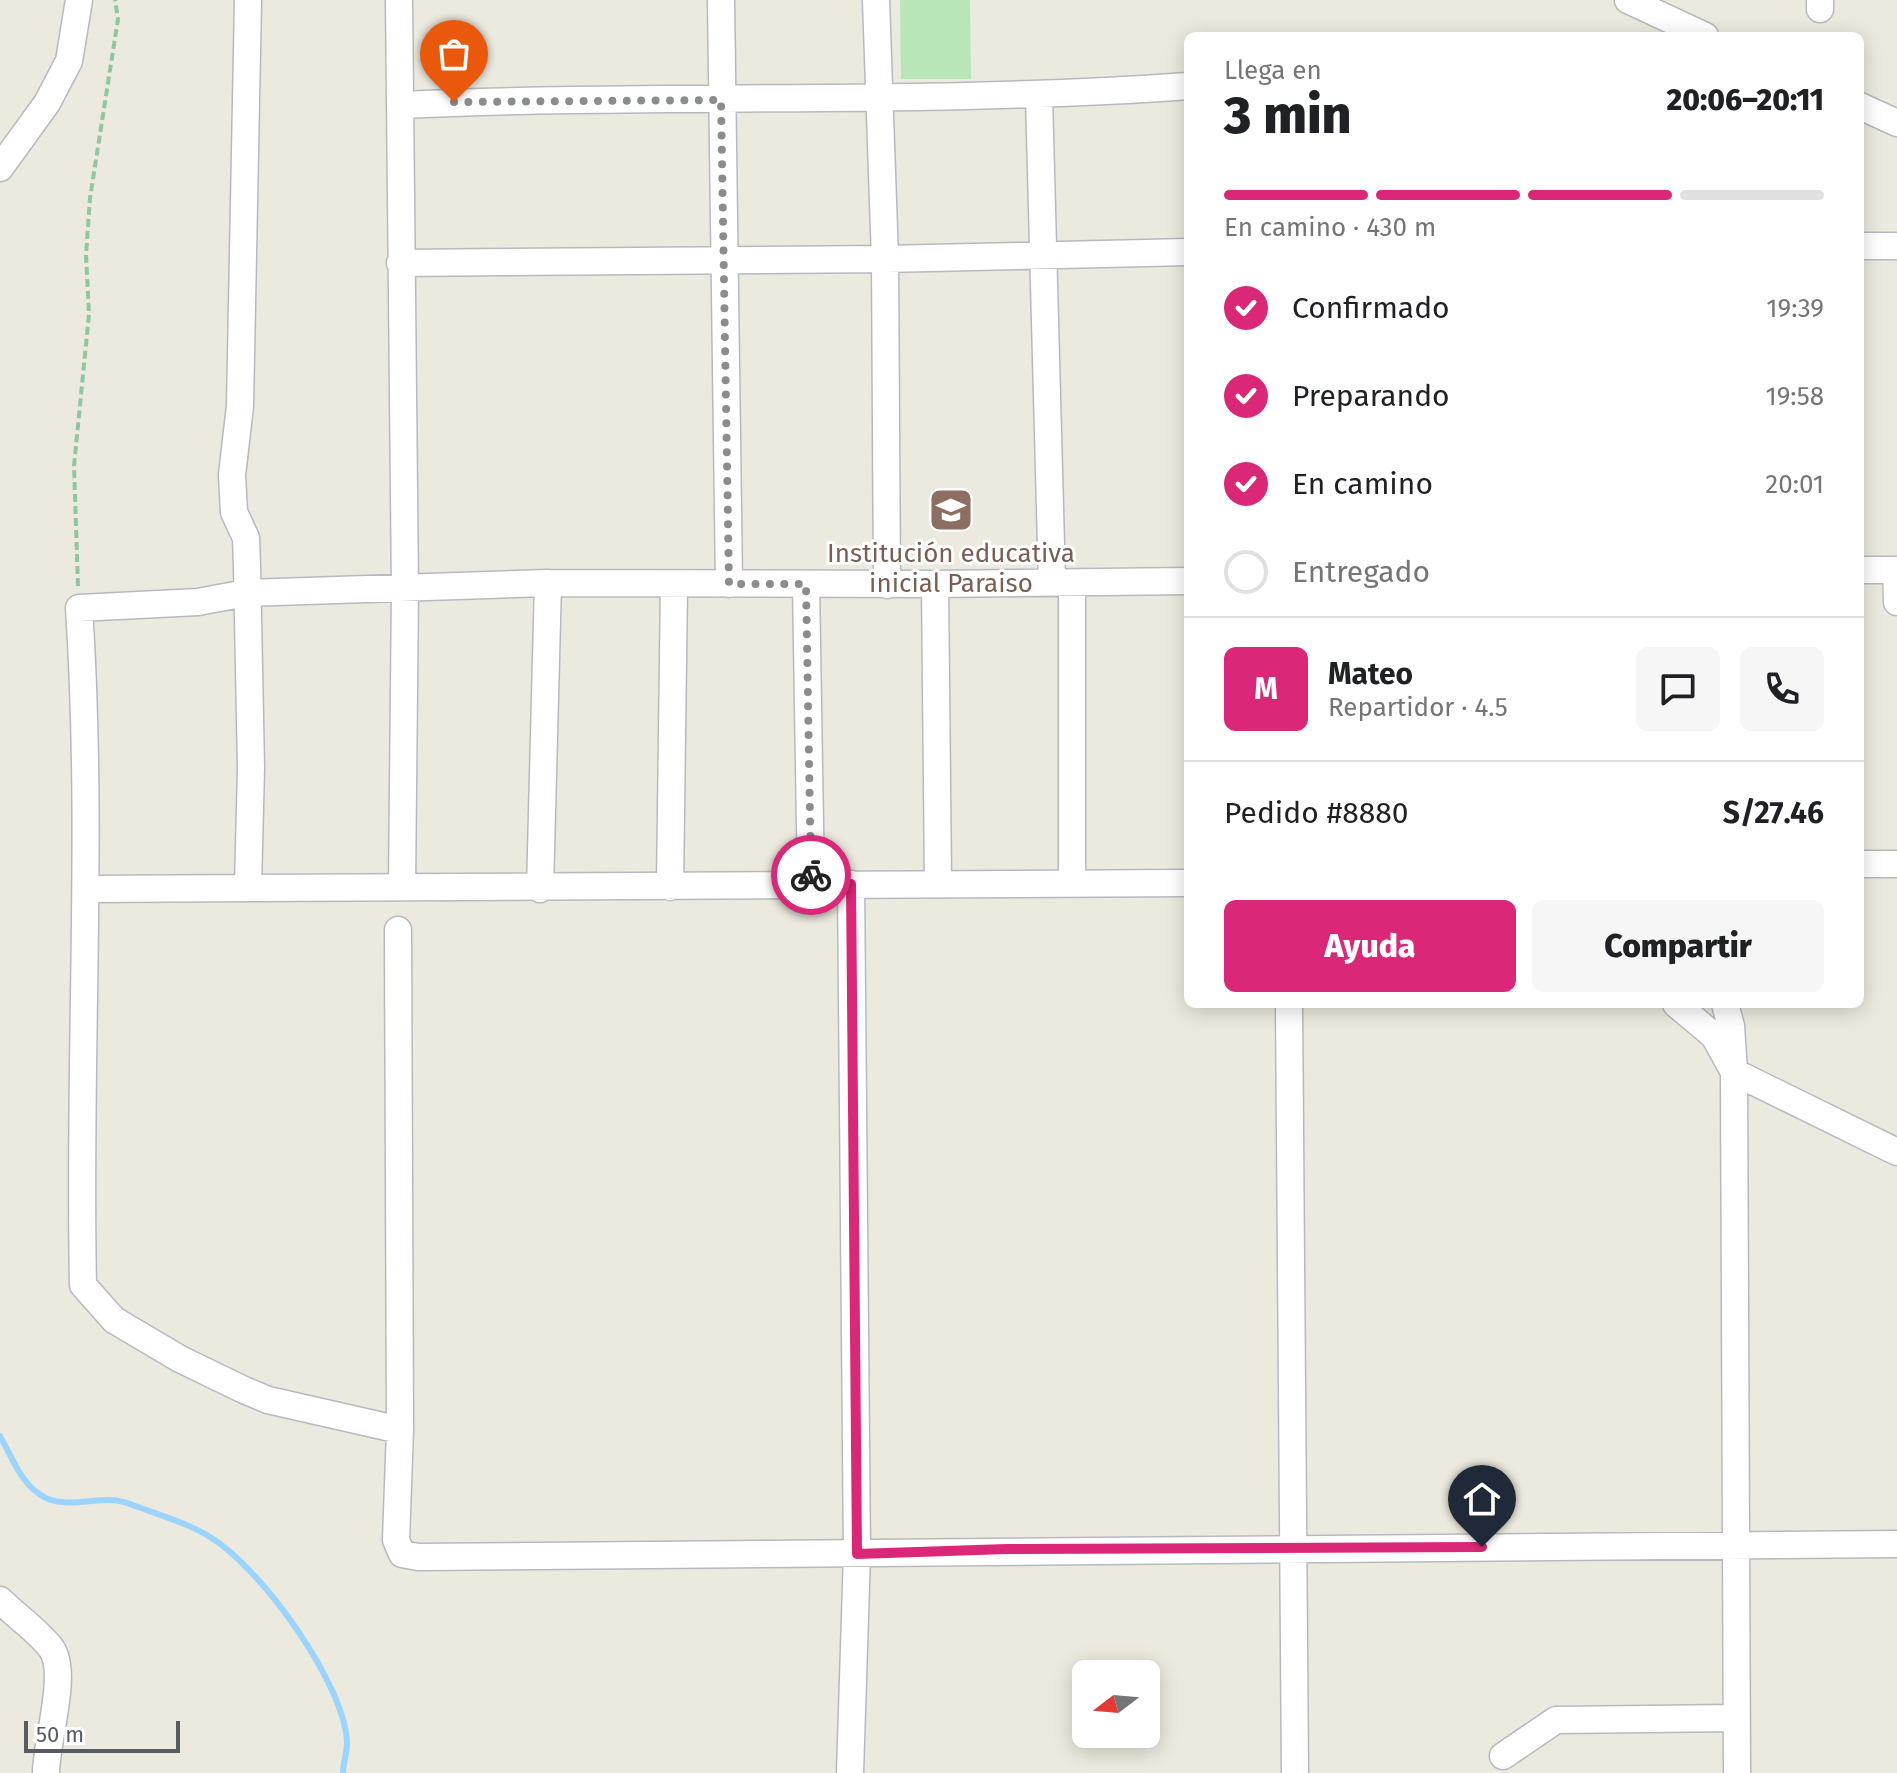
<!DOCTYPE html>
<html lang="es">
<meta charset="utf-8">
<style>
:root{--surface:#fff;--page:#f6f6f6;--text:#202124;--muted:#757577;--line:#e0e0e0;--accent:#db2777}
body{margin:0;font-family:"Fira Sans",sans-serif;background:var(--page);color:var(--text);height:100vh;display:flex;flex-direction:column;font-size:30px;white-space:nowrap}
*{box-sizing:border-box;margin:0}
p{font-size:26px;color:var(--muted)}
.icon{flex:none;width:44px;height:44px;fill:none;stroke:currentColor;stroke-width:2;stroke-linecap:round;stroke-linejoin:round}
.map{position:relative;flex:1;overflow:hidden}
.sheet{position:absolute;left:1184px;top:32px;width:680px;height:976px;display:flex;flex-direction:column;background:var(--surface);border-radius:12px;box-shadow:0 4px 20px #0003}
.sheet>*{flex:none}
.needle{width:52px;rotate:254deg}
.buttons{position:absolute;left:1072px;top:1660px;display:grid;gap:16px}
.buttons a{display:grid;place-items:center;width:88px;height:88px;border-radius:12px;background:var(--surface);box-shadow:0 4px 20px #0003;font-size:40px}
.scale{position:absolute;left:24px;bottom:20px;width:156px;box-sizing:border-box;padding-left:8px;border:4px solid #575c61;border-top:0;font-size:22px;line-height:28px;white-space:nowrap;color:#575c61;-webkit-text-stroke:6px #fff;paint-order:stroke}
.pin{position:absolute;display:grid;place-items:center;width:68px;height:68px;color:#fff;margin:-82px -34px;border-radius:50% 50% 50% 0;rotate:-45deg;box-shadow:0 0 8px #0007}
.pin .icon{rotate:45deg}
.courier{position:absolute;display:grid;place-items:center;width:80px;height:80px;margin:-40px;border:6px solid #db2777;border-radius:50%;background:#fff;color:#222;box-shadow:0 2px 10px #0007}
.overview em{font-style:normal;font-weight:800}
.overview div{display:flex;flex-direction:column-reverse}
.overview{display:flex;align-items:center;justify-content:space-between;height:136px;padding:0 40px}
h1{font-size:52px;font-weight:800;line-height:60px}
.bar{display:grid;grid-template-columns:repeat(4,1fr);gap:12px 8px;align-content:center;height:96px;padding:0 40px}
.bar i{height:10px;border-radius:6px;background:var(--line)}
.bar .selected{background:var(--accent)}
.bar p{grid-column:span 4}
.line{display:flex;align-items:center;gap:20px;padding:0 40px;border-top:2px solid var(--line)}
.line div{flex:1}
.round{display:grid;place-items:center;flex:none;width:84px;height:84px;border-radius:12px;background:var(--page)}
ol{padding:0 40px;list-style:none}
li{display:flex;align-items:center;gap:24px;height:88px}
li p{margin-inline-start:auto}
li .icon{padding:8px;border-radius:50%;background:var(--accent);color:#fff;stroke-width:4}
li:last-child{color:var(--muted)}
li i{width:44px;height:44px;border:4px solid var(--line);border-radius:50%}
.cta{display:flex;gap:16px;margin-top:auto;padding:16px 40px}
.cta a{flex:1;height:92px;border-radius:12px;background:var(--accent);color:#fff;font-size:32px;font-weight:800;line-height:92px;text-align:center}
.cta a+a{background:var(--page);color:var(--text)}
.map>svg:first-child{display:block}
.green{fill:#b9e6b8}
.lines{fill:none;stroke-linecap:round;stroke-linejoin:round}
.stream{stroke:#9bd5ff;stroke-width:6}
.minor-casing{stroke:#b6babf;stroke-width:29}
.path{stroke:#91c7a0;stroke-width:4;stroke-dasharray:8 4;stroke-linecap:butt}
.minor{stroke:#fff;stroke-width:26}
.done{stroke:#8b8d8d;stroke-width:8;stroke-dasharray:0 14.4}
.route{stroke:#db2777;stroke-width:10}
.labels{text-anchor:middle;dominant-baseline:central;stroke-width:6;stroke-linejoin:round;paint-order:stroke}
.education-label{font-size:26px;fill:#785e54;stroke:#fff}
</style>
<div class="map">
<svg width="1897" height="1773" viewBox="0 0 1897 1773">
<rect width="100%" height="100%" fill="#ece9de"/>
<path class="green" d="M 900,0 L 970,0 L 971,79 L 901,79 Z"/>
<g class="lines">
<path class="stream" d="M 0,1436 C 12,1457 22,1487 46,1498 C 73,1510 102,1493 130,1504 C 156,1514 189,1523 213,1539 C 262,1570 345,1684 347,1743 C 347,1753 343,1763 343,1773"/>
<g class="minor-casing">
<path id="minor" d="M 248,0 L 240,406 L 232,475 L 234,512 L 246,538 L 247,567 L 251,768 L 248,886
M 399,0 L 405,590 L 402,887
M 721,0 L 729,584
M 876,0 L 885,259 L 887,585
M 1628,0 L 1705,36
M 1820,9 L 1820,0
M 1039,97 L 1052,582
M 400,105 C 663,93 925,105 1188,86
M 1860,106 L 1897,123
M 0,168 L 47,103 L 69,61 L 79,0
M 1860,246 L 1897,246
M 400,263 L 885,259 L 1188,252
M 1860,570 L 1897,570
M 1896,570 L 1897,602
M 806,584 L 811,885
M 935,584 L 938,882
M 1860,864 L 1897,864
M 1072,881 L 1072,583
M 670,887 L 674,584
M 88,889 L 1188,883
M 540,889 L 548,583
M 398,930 L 400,1430 L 396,1540 L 402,1554 L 418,1557 L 1897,1544
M 1289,1004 L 1295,1773
M 1676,1004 L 1714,1036 L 1734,1072 L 1897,1152
M 1725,1004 L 1731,1026 L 1734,1072 L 1737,1773
M 400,1430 L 268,1400 L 244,1390 L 180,1359 L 114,1320 L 83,1285 C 78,1059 94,834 79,608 L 198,602 L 246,593 L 548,583 L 935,584 L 1188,581
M 0,1600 C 17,1617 37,1630 51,1648 C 69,1672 46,1741 46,1773
M 1503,1756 L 1556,1720 L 1736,1718
M 850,1773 L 857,1554 L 851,884"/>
</g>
<path class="path" d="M 78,586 L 74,466 L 89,314 L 86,255 L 90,198 L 118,19 L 115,0"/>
<use href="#minor" class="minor"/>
</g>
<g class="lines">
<path class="done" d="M 454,102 L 721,100 L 729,584 L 806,584 L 811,875"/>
<path class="route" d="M 811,875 L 811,885 L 851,884 L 857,1554 L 1007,1549 L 1482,1547"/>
</g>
<defs>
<g id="school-square" transform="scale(2.3)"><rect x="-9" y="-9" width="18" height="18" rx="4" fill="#8d6e63" stroke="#fff"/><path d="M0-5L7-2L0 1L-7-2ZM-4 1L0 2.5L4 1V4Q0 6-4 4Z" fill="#fff"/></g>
</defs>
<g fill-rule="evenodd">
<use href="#school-square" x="951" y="510"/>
</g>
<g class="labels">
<g class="education-label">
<text x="951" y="553">Institución educativa<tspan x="951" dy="30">inicial Paraiso</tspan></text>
</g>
</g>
</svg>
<div class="buttons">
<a><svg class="needle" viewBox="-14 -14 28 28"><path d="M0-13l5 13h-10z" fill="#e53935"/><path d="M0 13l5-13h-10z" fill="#757577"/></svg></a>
</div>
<div class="scale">50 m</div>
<div class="pin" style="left:454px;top:102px;background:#ea580c"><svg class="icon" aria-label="bag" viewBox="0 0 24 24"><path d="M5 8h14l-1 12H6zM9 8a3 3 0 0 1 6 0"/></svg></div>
<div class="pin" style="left:1482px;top:1547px;background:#1f2937"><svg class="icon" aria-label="home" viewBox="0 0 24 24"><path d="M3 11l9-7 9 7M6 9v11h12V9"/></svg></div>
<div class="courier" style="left:811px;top:875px"><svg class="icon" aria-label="bike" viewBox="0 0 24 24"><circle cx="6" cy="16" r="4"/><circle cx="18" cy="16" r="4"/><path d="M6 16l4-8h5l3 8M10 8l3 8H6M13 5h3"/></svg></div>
<section class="sheet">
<div class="overview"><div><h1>3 min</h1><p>Llega en</p></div><em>20:06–20:11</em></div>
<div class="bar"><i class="selected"></i><i class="selected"></i><i class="selected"></i><i></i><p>En camino · 430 m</p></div>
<ol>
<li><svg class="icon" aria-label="check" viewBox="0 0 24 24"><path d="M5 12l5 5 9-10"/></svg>Confirmado<p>19:39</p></li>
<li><svg class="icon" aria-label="check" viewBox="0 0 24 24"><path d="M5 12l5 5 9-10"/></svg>Preparando<p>19:58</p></li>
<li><svg class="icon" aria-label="check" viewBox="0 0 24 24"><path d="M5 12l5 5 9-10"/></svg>En camino<p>20:01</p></li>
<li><i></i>Entregado</li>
</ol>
<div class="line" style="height:144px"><b class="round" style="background:var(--accent);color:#fff">M</b><div><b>Mateo</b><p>Repartidor · 4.5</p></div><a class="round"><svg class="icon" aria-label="chat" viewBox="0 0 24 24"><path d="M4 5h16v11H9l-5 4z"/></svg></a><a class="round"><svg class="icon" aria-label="phone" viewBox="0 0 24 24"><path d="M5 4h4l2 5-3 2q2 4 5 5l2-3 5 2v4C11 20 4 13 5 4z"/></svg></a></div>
<div class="line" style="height:104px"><div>Pedido #8880</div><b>S/27.46</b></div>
<div class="cta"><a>Ayuda</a><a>Compartir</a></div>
</section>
</div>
